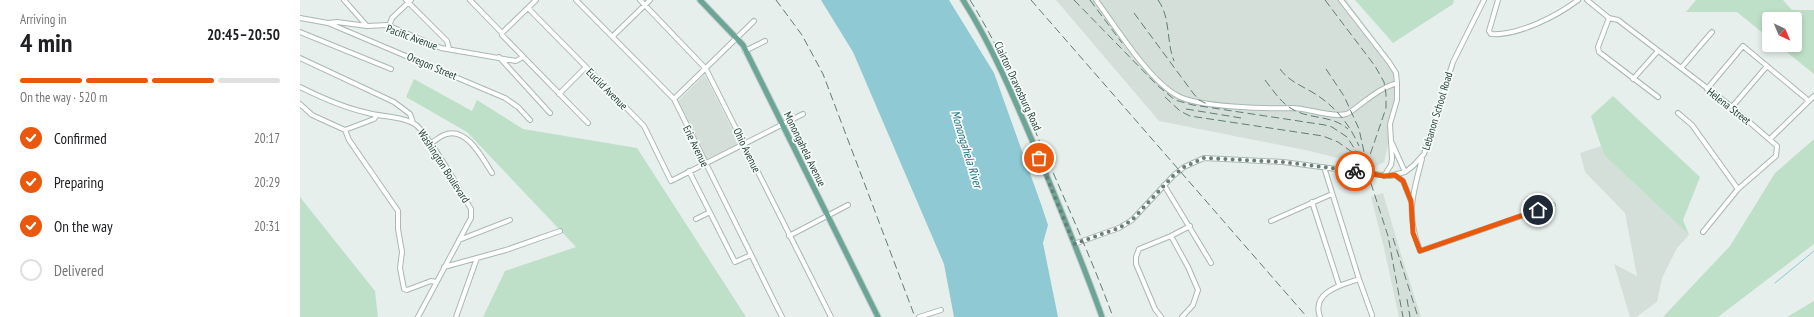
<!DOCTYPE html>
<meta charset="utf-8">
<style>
:root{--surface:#fff;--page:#f6f6f6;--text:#202124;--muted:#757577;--line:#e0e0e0;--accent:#ea580c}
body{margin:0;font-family:"PT Sans Narrow",sans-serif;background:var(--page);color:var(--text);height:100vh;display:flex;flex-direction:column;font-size:15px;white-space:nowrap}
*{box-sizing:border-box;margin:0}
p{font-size:13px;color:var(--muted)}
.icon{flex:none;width:22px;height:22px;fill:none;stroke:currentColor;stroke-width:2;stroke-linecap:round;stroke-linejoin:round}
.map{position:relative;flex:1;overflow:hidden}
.drawer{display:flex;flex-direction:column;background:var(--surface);width:300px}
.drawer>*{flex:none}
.needle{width:26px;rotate:136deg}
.tools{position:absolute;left:1462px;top:12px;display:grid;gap:8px}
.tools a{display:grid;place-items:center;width:40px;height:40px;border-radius:4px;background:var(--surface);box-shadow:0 2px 6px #0003;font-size:20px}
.pin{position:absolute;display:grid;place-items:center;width:34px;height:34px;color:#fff;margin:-17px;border:2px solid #fff;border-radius:50%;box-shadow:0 1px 4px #0007}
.courier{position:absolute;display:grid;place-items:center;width:40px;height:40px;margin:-20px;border:3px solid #ea580c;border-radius:50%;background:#fff;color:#222;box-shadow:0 1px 5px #0007}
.headline em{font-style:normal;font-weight:600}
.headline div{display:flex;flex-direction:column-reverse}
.headline{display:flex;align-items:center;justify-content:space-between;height:68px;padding:0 20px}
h1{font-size:26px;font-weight:600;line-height:30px}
.bar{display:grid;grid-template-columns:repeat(4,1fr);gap:6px 4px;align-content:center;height:48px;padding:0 20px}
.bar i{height:5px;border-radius:3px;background:var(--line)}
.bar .selected{background:var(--accent)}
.bar p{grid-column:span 4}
ol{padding:0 20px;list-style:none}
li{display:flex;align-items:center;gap:12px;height:44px}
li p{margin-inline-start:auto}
li .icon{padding:4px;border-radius:50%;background:var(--accent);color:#fff;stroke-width:4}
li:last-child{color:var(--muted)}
li i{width:22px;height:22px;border:2px solid var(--line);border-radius:50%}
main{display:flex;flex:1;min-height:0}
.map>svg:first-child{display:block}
.built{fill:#d4dfda}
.green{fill:#bfe0c8}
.water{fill:#8ec9d4}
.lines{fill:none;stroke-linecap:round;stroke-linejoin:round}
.stream{stroke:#8ec9d4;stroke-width:1}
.minor-casing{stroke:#a8b8b2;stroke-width:6}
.major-casing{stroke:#c2cac8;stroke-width:7}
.minor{stroke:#fff;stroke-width:4}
.major{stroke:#6aa596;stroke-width:5}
.rail{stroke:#5f7d75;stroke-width:1;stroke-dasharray:8 4;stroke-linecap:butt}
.done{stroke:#687f78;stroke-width:4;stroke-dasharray:0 7.2}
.route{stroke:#ea580c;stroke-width:5}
.labels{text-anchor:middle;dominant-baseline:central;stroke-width:3.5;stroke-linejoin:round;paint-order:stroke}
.street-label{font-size:11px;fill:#24423a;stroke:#f7fbf9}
.water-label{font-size:12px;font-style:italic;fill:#1c6f80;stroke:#f7fbf9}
</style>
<main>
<section class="drawer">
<div class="headline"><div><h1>4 min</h1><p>Arriving in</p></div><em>20:45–20:50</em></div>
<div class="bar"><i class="selected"></i><i class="selected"></i><i class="selected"></i><i></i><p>On the way · 520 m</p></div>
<ol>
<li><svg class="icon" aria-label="check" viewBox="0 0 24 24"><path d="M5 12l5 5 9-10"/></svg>Confirmed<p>20:17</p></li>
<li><svg class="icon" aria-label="check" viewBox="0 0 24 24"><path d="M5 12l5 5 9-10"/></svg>Preparing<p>20:29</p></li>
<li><svg class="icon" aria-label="check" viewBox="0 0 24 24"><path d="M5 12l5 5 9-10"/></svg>On the way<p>20:31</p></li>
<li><i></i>Delivered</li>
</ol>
</section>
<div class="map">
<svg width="1514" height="317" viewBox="0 0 1514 317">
<rect width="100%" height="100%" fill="#e6efeb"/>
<path class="built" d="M 756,0 L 1046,0 L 1091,60 L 1099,77 L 1099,97 L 1084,162 L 1075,167 L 1005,150 L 859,121 Z
M 404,75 L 406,77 L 438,141 L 438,144 L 407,159 L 406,159 L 377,102 Z
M 1301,146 L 1304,155 L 1389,235 L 1377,248 L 1362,278 L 1357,302 L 1336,317 L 1330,317 L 1314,264 L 1337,276 L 1325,213 L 1285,172 L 1280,153 Z
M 1083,193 L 1100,251 L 1121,317 L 1099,317 L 1084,248 L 1071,197 Z"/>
<path class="green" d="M 1055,0 L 1154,0 L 1153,4 L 1093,43 Z
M 1396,0 L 1483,0 L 1492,10 L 1514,10 L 1514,74 L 1478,45 L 1495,45 L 1495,19 L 1469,19 L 1469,38 L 1437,12 L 1386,12 Z
M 114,79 L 172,111 L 177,100 L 223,129 L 337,148 L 446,317 L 183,317 L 205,271 L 276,247 L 167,132 L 106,97 Z
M 1313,96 L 1400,177 L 1383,220 L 1389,235 L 1304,155 L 1291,116 Z
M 1514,139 L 1514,244 L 1418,317 L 1363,317 L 1430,246 L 1475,173 Z
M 0,197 L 75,291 L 78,317 L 0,317 Z
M 1514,301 L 1514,317 L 1487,317 Z"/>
<path class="water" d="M 521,0 L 649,0 L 694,73 L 741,204 L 748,225 L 743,243 L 758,317 L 654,317 L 644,264 L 553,52 Z"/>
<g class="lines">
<path class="stream" d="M 1475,283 L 1514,251"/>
<g class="minor-casing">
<path id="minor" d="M 44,0 L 67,26
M 106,0 L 147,41 L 149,49
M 170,0 L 202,33
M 236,0 L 202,33 L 202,35 L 288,123
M 276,0 L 374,99 L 482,317
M 340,0 L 406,69 L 531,317
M 796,0 C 816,27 849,81 878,96 C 898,107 967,109 992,108 C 1007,108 1032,118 1046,114 C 1052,112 1056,107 1061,104 C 1073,95 1083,87 1097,83 L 1096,73 L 1089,62 L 1041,0
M 1198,0 L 1189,31 L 1191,34 C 1218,36 1257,16 1278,0
M 1287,0 L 1309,18 L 1318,20 L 1432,107 L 1477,146 L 1476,156 L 1438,189 L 1403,232
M 228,8 L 344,126 L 371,181 L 503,114
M 0,18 L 28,23 L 37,22 L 67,26 L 87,25 L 141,48 L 216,61 L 223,57
M 1309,18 L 1298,47 L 1299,52 L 1358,97
M 28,23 L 205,98 L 218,107 L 230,120
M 89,26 L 92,18 L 111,0
M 0,32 L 91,69
M 313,36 L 350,0
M 445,51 L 465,41
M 199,57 L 250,113
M 0,58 L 94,102 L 110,114 L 113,123
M 1381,68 L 1412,32
M 1333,79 L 1358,51
M 0,87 C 22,98 45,108 68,113 C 83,117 103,116 116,125 C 129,135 161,192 171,209 L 171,218 L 118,317
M 1407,89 L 1443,46 L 1509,101
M 259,94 L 286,67
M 374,99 L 454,21
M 0,104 L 12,115 L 45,130 L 74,119 L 77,115
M 1432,107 L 1467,66
M 1378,113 L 1392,125 L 1438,189
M 45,130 L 49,140 L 98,211 L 98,229 L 102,252 L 100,268 L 104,289 L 107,290 L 131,281 L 136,282
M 1470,139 L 1514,96
M 1092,143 L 1105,172
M 130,144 C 135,141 139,137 144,135 C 166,125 183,159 192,173
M 1122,159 C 1112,197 1106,213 1120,251 L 1253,205
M 1024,167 L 1059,279 L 1072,315
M 389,171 L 435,262 L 451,255
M 1095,175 L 1103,181 L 1111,201
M 1084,176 L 1091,165 L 1092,159 L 1090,124 L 1097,100 L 1097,83
M 864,185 L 911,263
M 1012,202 L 1039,285
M 396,219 L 408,213
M 971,221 L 1032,194
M 489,236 L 548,205
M 871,236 L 890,226
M 159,240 L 210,220
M 774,244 L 819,228 L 832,220 L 873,176 L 884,167 L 904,158 L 983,162 L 1090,176 L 1105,172 L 1113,166 L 1124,154 L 1153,62 L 1184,0
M 144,267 L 206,250 L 260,231
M 156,317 L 177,258
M 619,317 L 641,310
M 861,317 L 855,309 L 836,264 L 836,257 L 839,249 L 871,236 L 888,267 L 898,290 L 893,305 L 882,317
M 1020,317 C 1011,292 1041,285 1059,279"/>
</g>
<g class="major-casing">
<path id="major" d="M 400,0 L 443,45 L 578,317
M 663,0 C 694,49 717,105 740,159 C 761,211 783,263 802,317"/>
</g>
<use href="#minor" class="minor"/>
<use href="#major" class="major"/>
<path class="rail" d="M 476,0 L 502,35 L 523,74 L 615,317
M 670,0 C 702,51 725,108 749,163 C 771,214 794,265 813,317
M 731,0 L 1007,317
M 774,0 L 858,86 L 875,100 L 893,105 L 1025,125 L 1032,127 L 1047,137 L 1065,165 L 1088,236 L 1103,317
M 790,0 L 822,43
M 858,0 C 871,18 866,41 874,61
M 1025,0 L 1075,66 L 1084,82 L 1086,94 L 1086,108 L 1070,155 L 1070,173
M 834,13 L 893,93 L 899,100 L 909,105
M 980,69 C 989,81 1000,85 1012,92 C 1034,105 1049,123 1059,146
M 1026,69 L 1044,96 L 1059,129 L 1066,161
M 965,80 C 975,93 983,106 998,112 C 1015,119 1033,116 1048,129
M 865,97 L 880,111 L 890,116 L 1023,136 L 1038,142 L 1056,155
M 886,109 L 941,118
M 1093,238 L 1118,317
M 1107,299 L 1110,317"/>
</g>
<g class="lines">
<path class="done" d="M 739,158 L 774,244 L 819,228 L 832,220 L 873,176 L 884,167 L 904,158 L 983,162 L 1055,171"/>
<path class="route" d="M 1055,171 L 1084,176 L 1095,175 L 1103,181 L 1111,201 L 1113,233 L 1120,251 L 1238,210"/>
</g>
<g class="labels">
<g class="street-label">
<text transform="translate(112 37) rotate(20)">Pacific Avenue</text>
<text transform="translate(132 66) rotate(23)">Oregon Street</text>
<text transform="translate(718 86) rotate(65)">Clairton Dravosburg Road</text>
<text transform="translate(307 89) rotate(45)">Euclid Avenue</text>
<text transform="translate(1429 106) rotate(38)">Helena Street</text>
<text transform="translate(1137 111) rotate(-73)">Lebanon School Road</text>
<text transform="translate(396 146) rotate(64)">Erie Avenue</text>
<text transform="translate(505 149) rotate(64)">Monongahela Avenue</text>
<text transform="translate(447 150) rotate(64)">Ohio Avenue</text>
<text transform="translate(144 166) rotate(57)">Washington Boulevard</text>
</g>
<g class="water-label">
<text transform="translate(667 149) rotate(73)">Monongahela River</text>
</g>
</g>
</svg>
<div class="tools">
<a><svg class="needle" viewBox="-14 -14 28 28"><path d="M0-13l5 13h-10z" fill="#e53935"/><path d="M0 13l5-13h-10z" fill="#757577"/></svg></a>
</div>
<div class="pin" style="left:739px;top:158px;background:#ea580c"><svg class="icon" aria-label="bag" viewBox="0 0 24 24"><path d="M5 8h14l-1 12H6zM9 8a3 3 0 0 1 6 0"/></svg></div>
<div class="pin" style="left:1238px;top:210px;background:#1f2937"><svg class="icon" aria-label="home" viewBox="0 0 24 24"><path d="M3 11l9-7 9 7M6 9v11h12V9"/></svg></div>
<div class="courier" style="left:1055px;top:171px"><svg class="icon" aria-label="bike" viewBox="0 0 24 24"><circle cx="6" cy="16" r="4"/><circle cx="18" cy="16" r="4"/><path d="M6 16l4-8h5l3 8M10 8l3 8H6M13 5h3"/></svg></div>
</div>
</main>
